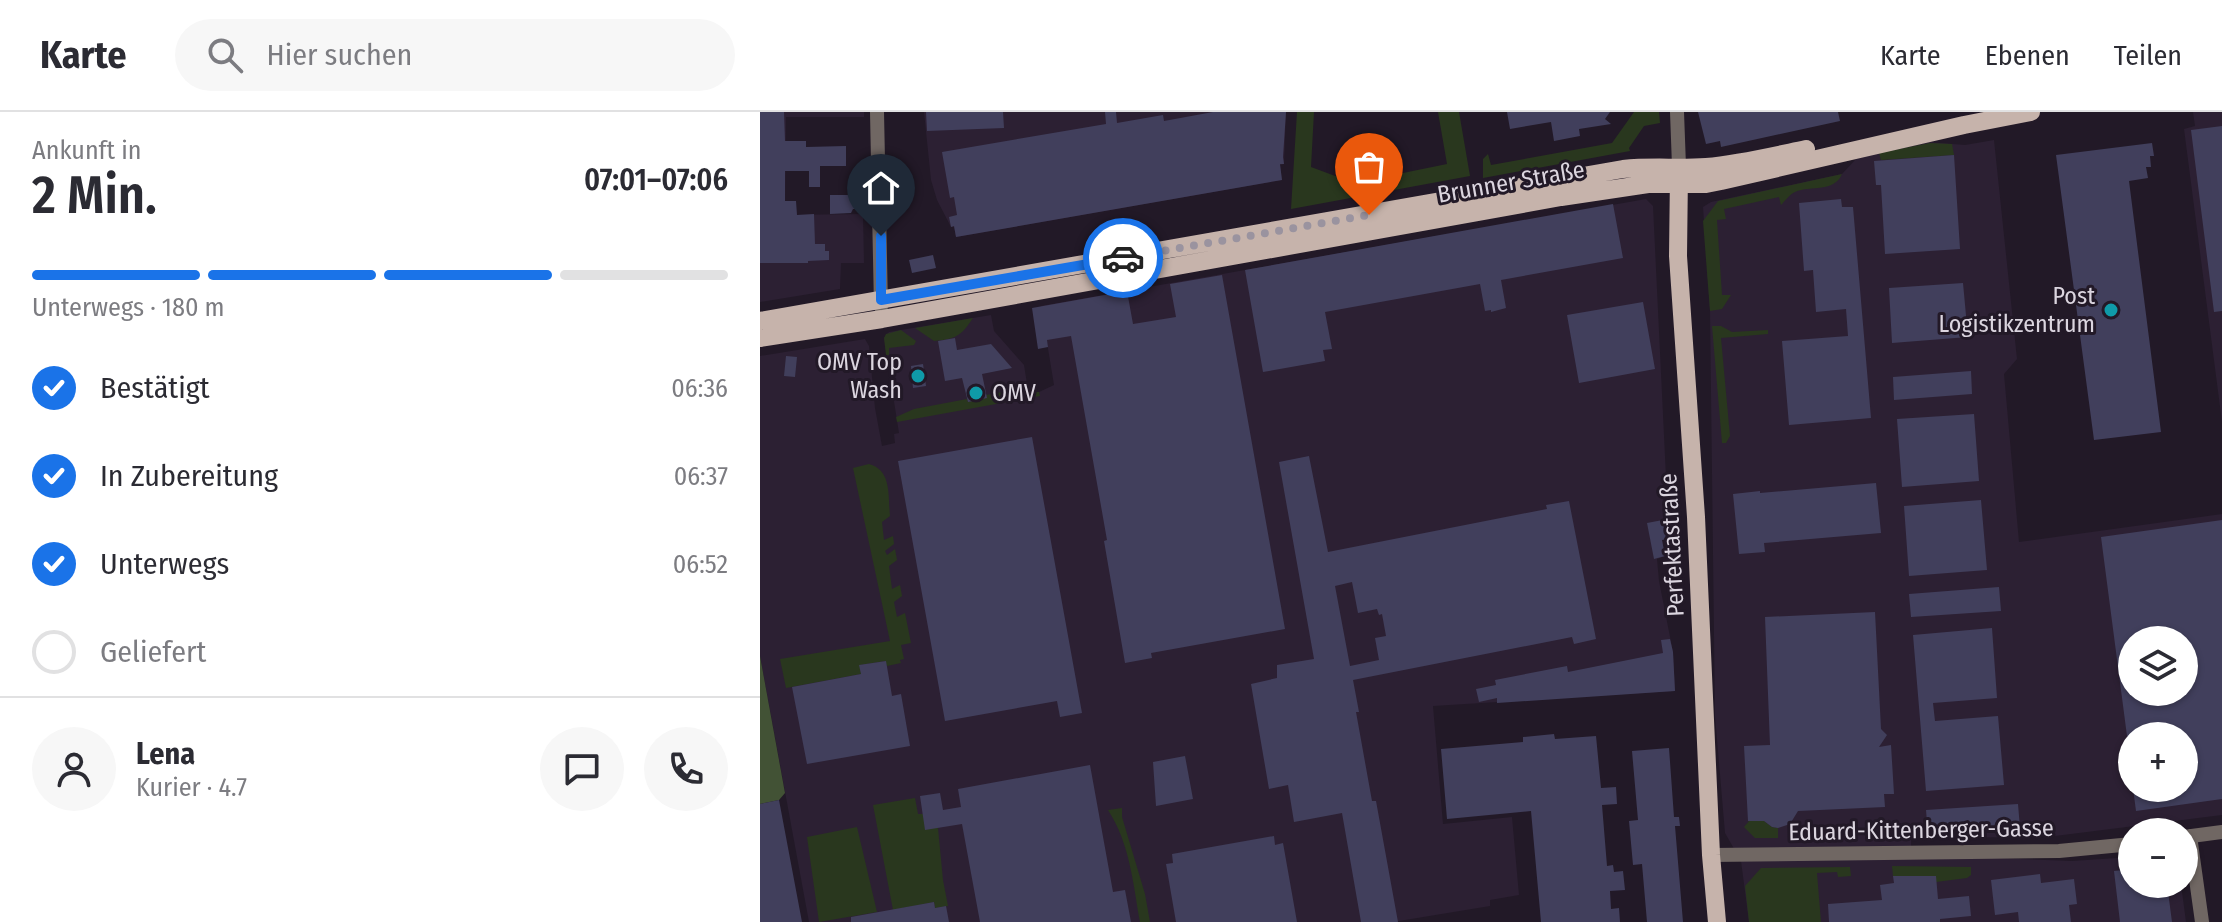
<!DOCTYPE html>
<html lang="de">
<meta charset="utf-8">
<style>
:root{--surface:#fff;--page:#f7f7f7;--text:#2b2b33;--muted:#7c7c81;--line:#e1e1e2;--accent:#1a73e8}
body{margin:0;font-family:"Fira Sans Condensed",sans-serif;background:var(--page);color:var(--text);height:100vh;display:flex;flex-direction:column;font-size:30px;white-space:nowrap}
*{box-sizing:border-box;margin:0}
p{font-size:26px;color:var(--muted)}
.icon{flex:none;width:44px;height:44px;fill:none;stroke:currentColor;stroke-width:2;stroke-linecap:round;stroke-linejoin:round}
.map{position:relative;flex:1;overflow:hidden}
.side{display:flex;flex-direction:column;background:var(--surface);width:760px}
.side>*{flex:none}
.buttons{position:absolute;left:1358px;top:514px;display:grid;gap:16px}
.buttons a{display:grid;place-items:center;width:80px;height:80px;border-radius:50%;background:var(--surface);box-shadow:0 2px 6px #0004;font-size:40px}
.pin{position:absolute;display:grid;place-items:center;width:68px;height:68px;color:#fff;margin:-82px -34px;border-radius:50% 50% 50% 0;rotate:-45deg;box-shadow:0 0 8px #0007}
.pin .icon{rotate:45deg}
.courier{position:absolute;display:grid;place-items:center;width:80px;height:80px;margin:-40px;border:6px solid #1a73e8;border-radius:50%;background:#fff;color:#222;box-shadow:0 2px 10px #0007}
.head em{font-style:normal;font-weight:600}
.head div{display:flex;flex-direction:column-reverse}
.head{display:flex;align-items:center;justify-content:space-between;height:136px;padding:0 32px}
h1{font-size:52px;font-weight:600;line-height:60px}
.bar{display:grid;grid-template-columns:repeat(4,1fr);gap:12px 8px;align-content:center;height:96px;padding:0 32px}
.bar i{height:10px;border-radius:6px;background:var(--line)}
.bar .active{background:var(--accent)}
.bar p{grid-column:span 4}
.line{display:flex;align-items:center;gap:20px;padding:0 32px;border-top:2px solid var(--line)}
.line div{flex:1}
.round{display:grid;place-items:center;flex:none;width:84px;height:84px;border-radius:42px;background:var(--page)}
ol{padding:0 32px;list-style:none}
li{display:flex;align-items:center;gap:24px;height:88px}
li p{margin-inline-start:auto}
li .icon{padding:8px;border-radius:50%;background:var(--accent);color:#fff;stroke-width:4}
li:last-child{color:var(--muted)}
li i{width:44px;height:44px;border:4px solid var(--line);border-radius:50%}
header{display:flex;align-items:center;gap:48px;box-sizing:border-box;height:112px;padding:0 40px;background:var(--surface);border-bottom:2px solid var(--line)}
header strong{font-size:38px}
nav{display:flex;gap:44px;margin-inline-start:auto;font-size:28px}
.search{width:560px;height:72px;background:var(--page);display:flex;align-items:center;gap:20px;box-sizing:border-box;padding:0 28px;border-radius:44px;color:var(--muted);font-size:30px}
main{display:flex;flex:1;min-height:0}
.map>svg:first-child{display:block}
.built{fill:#2c2033;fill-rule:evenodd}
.green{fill:#29371e}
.forest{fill:#425235}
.building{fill:#413f5c;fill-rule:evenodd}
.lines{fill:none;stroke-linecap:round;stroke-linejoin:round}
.minor{stroke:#706763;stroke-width:14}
.major{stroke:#c6b3ab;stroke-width:18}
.done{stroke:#9a939f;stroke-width:8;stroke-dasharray:0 14.4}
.route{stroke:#1a73e8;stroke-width:10}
.culture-dot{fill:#0f9aa8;stroke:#221927;stroke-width:3}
.labels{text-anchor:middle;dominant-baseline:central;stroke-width:6;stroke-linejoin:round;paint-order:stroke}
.street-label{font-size:24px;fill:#dbd5df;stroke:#221927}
.poi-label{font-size:24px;fill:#dbd5df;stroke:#221927;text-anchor:end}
</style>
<header>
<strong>Karte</strong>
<div class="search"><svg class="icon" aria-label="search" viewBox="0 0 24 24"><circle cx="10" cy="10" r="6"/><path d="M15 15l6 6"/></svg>Hier suchen</div>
<nav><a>Karte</a><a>Ebenen</a><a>Teilen</a></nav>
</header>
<main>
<section class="side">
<div class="head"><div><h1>2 Min.</h1><p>Ankunft in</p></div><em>07:01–07:06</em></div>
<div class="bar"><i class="active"></i><i class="active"></i><i class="active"></i><i></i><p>Unterwegs · 180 m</p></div>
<ol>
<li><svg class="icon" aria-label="check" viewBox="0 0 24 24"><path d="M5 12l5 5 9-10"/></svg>Bestätigt<p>06:36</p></li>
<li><svg class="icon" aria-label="check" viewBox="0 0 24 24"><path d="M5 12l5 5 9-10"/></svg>In Zubereitung<p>06:37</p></li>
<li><svg class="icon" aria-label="check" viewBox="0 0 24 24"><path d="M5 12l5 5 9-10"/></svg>Unterwegs<p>06:52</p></li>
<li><i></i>Geliefert</li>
</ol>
<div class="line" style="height:144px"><a class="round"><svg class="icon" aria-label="person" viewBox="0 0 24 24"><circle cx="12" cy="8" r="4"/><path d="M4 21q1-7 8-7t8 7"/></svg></a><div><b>Lena</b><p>Kurier · 4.7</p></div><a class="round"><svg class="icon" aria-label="chat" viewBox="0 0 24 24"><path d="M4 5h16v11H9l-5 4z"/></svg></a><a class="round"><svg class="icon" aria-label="phone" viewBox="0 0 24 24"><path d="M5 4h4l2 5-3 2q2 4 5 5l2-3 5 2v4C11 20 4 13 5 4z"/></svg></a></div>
</section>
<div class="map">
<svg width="1462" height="810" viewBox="0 0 1462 810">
<rect width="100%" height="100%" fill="#221927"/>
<path class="built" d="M 0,0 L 104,0 L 104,5 L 26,5 L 25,103 L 103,102 L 104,151 L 81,151 L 80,177 L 0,190 Z
M 164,0 L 526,0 L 524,52 L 520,53 L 522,68 L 196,125 L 194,115 L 191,115 L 177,88 L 171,68 Z
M 1433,0 L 1462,0 L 1462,310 L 1424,17 L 1435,14 Z
M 1234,28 L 1257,247 L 1244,262 L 1259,430 L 1462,402 L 1462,703 L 1287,725 L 1151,726 L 1151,743 L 1312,749 L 1372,745 L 1372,772 L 1421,772 L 1426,810 L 989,810 L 981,749 L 965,721 L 955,604 L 950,199 L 943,95 L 951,90 L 1082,62 L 1096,47 L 1167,30 L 1205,33 ZM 1372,528 L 1424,528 L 1424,580 L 1372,580 ZM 1372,624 L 1424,624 L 1424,676 L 1372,676 Z
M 886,87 L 893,94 L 908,407 L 908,427 L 902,428 L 905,444 L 897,447 L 899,469 L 913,540 L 915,579 L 673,594 L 683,712 L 752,705 L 759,783 L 730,788 L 730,794 L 633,810 L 49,810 L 0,544 L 0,244 L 105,227 L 109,234 L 115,296 L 122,334 L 135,331 L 134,322 L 139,321 L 124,226 L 129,220 L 231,203 L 234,219 L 264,253 L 268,278 L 273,281 L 279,280 L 294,273 L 281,194 Z"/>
<path class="green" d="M 537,0 L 554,0 L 551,55 L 594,71 L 687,52 L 678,0 L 699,0 L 710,64 L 531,97 Z
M 874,0 L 899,0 L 900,11 L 884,14 L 869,36 L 870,39 L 723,66 L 723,47 L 728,42 L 731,53 L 852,31 Z
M 1170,31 L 1192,32 L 1194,43 L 1121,48 L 1119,41 Z
M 1082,62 C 1074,81 1051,73 1035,80 C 1030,82 1025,89 1021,93 L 1019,85 L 964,97 L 966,107 L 957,108 L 962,183 L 971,183 L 962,197 L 950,199 L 943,109 L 958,89 Z
M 213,206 C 201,224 196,227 174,229 L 155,216 Z
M 952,214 L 961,214 L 972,220 L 1008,218 L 1008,222 L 961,226 L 970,324 L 966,331 L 962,331 Z
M 141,218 L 156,229 L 154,233 L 129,236 L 129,243 L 126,243 L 124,226 L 126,222 Z
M 268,275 L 273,280 L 279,280 L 280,284 L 137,310 L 136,305 L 154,297 L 207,287 L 208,290 L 226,286 L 226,283 Z
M 109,352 C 132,358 128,384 130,404 L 122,410 L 124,428 L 133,424 L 134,432 L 125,439 L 127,443 L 135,437 L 137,448 L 129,454 L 132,477 L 140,473 L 142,484 L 134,490 L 137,505 L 145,501 L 151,531 L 141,533 L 144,547 L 140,548 L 141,551 L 127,554 L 125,549 L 100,553 L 101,562 L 26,576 L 20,547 L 130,529 L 93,356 Z
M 155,686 L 158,702 L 163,702 L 178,716 L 183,768 L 188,794 L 175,796 L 174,790 L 133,798 L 113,693 Z
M 362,696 L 362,705 L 385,782 L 390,810 L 380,810 C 373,771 370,732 348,698 Z
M 989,709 L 1004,709 L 1012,715 L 1018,716 L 1018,726 L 995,726 L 984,715 Z
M 97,715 L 117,800 L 59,810 L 47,725 Z
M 1132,754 L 1211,755 L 1211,763 L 1207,766 L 1176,770 L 1175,764 L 1133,764 Z
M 1090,755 L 1091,764 L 1078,765 L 1077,760 L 1057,761 L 1061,810 L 989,810 L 985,774 L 1001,756 Z"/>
<path class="forest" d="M 0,544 L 25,681 L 19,688 L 0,692 Z"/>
<path class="building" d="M 0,0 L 24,0 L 25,29 L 46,29 L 46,35 L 86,34 L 86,54 L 60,54 L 60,75 L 49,75 L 49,59 L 25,59 L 25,89 L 36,89 L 37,103 L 54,102 L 55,132 L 65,132 L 65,139 L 69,139 L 69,148 L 48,149 L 48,151 L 0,151 Z
M 166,0 L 243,0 L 244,16 L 167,19 Z
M 345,0 L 356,0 L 357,11 L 403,3 L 404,9 L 453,0 L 526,0 L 523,45 L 524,52 L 520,52 L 522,68 L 196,125 L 194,114 L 191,115 L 189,105 L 197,103 L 194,85 L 190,86 L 182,40 L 346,12 Z
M 747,0 L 850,0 L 845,7 L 851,12 L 819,17 L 820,24 L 794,29 L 791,10 L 750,17 Z
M 938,0 L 1078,0 L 1080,9 L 961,35 L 960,29 L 946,32 Z
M 1462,14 L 1462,199 L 1454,200 L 1431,18 Z
M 1392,31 L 1394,44 L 1390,44 L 1391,55 L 1386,55 L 1388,66 L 1369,69 L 1401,320 L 1334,328 L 1296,43 Z
M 1194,43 L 1200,137 L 1125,142 L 1121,73 L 1116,73 L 1114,49 Z
M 88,78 L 103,78 L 103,92 L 98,92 L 98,97 L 93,97 L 91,101 L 70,102 L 70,83 L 88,83 Z
M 1081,87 L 1082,95 L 1093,95 L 1111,306 L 1029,313 L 1022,229 L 1088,224 L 1086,197 L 1056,200 L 1053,158 L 1044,159 L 1039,91 Z
M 853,92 L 863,146 L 741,168 L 746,196 L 731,200 L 731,198 L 725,199 L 720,172 L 565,200 L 572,237 L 563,238 L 565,249 L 503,260 L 485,158 Z
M 173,143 L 176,156 L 152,161 L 149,148 Z
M 462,163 L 525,517 L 391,541 L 392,546 L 365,551 L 344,429 L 347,428 L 311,224 L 287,228 L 288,235 L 278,237 L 272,196 L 367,179 L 373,212 L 416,205 L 410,172 Z
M 1203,171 L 1208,225 L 1132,231 L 1129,176 Z
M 883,190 L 895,257 L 819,271 L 807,203 Z
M 195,226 L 197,238 L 231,232 L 252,256 L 222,262 L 227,286 L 208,290 L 202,266 L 185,269 L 178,229 Z
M 26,244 L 37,245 L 35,265 L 24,264 Z
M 163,252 L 166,274 L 153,276 L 151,254 Z
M 1211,259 L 1212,282 L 1134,288 L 1133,265 Z
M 1214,302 L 1219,369 L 1142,375 L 1137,307 Z
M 272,325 L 322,601 L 300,605 L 297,589 L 185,609 L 138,349 Z
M 549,344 L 568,440 L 787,397 L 786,393 L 809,389 L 836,527 L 814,532 L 812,525 L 593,568 L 599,600 L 596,600 L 612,689 L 616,689 L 638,810 L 601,810 L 582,701 L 534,710 L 528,673 L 509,677 L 491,572 L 517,566 L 517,553 L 554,547 L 519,350 ZM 592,470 L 598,501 L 617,497 L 619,503 L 622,502 L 626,524 L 615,526 L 619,548 L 590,554 L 575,474 Z
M 1116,371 L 1121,421 L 1004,431 L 1005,440 L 979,442 L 973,382 L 1000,379 L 1000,381 Z
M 1221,388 L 1227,458 L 1149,464 L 1144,394 Z
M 908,407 L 908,427 L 902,428 L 905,444 L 894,447 L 887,411 Z
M 1462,408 L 1462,687 L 1376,699 L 1373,676 L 1424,676 L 1424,624 L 1367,624 L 1341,425 ZM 1372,528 L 1424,528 L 1424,580 L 1372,580 Z
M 1239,475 L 1241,499 L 1151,505 L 1149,482 Z
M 1115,500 L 1121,617 L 1127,623 L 1119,635 L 1131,633 L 1134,682 L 1124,682 L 1125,695 L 1038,699 L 1030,712 L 1018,716 L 1012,715 L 1004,709 L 988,709 L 984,634 L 1010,633 L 1005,505 Z
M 1232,516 L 1237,586 L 1173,591 L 1175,609 L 1238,604 L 1244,673 L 1166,679 L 1153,523 Z
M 910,527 L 913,540 L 915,579 L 737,591 L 737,586 L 719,590 L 716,577 L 736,573 L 735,568 L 807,554 L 808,560 L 903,541 L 901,528 Z
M 126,549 L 132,584 L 141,582 L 150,634 L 47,652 L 32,575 L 101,562 L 99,553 Z
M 794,622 L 795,627 L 836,624 L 841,676 L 856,675 L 857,692 L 842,693 L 847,754 L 853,753 L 854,760 L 863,759 L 865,778 L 850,779 L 851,797 L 859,796 L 860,810 L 781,810 L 771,699 L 687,707 L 681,637 L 763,630 L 763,625 Z
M 909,636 L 914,705 L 919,705 L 920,714 L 915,714 L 923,810 L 887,810 L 882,752 L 873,753 L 869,709 L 878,708 L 872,639 Z
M 425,644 L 433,687 L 396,694 L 393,650 Z
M 330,653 L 353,780 L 365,778 L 371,810 L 220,810 L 202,712 L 165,718 L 160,684 L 180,681 L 183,698 L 201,695 L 198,677 Z
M 19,688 L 42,810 L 0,810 L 0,692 Z
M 1258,692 L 1260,716 L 1168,723 L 1166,698 Z
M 514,724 L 515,733 L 523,731 L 537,810 L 416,810 L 406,752 L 413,751 L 412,742 Z
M 1372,757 L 1372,772 L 1407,772 L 1412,810 L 1360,810 L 1354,759 Z
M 1280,762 L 1281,771 L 1314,767 L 1317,792 L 1309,793 L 1311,810 L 1259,810 L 1258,800 L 1235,803 L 1231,768 Z
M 1133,764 L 1176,764 L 1178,787 L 1209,784 L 1211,804 L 1180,807 L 1180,810 L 1069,810 L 1068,792 L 1122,788 L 1120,773 L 1134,771 Z
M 174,790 L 175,796 L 186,794 L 189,810 L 91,810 L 91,805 Z"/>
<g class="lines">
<path class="minor" d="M 117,0 L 121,195
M 917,0 L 919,54
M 1430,724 L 1442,810
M 1424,725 L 1462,720
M 951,743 L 1299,739 L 1372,732"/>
<path class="major" d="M 919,61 L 918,144 L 936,405 L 951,743 L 957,810
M 0,209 L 863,57 C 892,54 918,57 946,55 C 980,52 1013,44 1046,37
M 0,226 L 122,207 L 801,85 L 888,72 L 946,72 L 961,69 L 1204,13 L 1271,0"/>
</g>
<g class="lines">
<path class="done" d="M 363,146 L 609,103"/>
<path class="route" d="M 121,124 L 121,188 L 363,146"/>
</g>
<g class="culture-dot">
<circle cx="1351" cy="198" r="8"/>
<circle cx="158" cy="264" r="8"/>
<circle cx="216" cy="281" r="8"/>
</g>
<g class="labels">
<g class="street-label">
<text transform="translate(751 70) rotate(-10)">Brunner Straße</text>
<text transform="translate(912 433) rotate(-93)">Perfektastraße</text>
<text transform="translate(1161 718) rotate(-1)">Eduard-Kittenberger-Gasse</text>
</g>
<g class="poi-label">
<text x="1335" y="184">Post<tspan x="1335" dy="28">Logistikzentrum</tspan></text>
<text x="142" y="250">OMV Top<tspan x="142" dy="28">Wash</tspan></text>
<text x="232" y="281" text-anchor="start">OMV</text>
</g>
</g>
</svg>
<div class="buttons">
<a><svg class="icon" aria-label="layers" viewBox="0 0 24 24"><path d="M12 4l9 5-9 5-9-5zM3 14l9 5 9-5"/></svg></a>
<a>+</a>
<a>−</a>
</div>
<div class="pin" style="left:609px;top:103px;background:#ea580c"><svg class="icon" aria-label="bag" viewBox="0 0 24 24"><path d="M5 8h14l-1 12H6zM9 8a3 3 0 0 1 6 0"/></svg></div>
<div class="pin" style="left:121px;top:124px;background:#1f2937"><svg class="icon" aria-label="home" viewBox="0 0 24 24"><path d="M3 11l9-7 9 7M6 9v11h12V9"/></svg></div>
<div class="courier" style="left:363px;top:146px"><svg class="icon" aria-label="car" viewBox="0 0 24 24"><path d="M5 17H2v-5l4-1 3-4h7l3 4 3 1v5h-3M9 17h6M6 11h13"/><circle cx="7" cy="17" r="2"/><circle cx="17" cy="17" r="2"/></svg></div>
</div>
</main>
